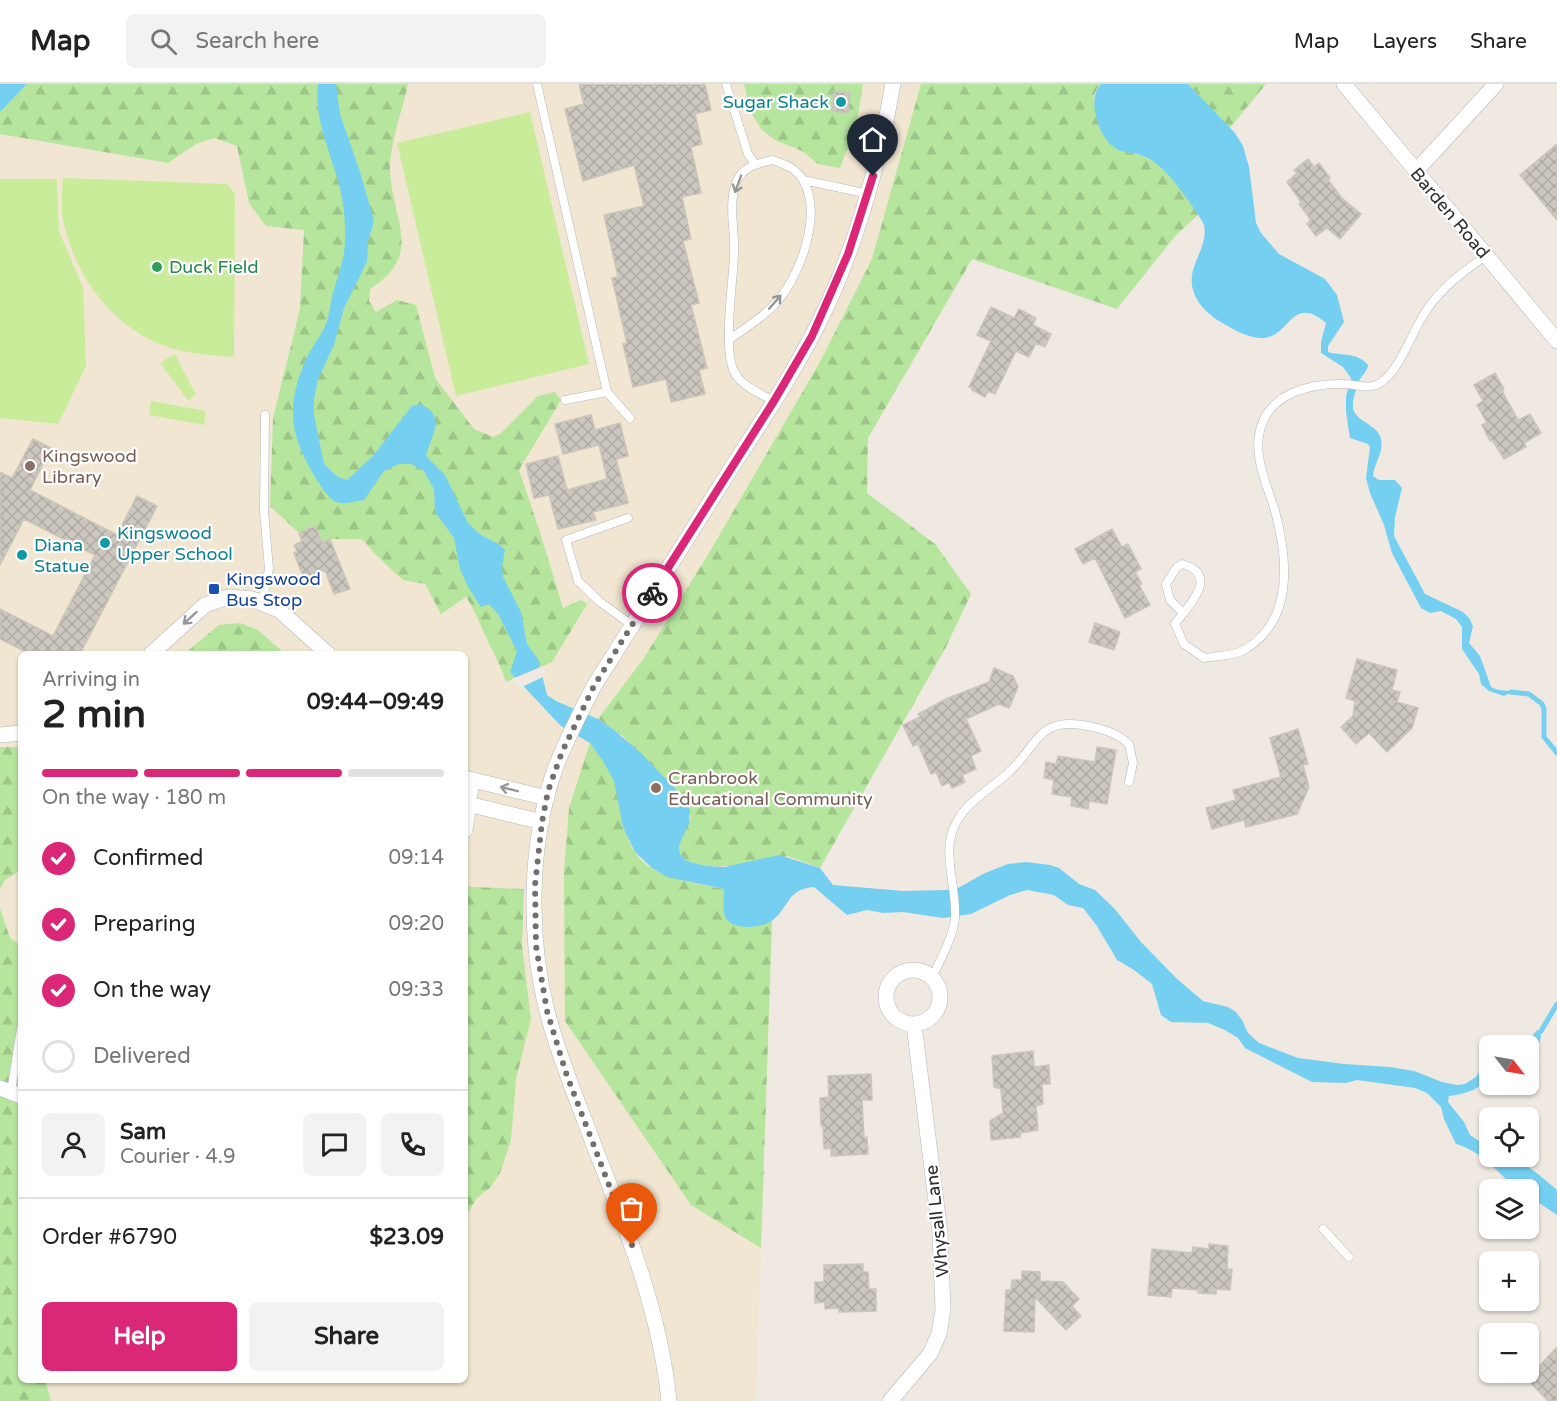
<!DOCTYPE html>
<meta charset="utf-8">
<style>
:root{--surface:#fff;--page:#f2f2f2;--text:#222;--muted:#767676;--line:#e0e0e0;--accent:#db2777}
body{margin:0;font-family:"Varela Round",sans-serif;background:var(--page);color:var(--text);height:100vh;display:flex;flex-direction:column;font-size:22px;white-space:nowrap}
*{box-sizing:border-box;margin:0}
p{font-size:20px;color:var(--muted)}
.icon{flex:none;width:33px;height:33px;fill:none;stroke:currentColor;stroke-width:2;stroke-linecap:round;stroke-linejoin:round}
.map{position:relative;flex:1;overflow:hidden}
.side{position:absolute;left:18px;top:567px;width:450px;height:732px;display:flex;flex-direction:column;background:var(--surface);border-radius:9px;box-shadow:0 2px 4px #0004}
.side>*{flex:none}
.needle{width:39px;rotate:121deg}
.controls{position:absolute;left:1479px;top:951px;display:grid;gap:12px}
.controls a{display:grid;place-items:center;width:60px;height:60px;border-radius:9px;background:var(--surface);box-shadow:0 2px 4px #0004;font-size:30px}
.pin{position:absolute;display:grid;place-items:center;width:51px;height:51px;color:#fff;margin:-62px -26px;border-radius:50% 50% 50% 0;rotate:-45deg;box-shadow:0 0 6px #0007}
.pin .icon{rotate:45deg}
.courier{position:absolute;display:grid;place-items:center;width:60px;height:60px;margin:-30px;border:4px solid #db2777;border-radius:50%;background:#fff;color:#222;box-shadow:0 2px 8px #0007}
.summary em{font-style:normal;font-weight:800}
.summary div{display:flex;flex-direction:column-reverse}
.summary{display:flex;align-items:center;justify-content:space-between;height:102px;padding:0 24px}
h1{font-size:39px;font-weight:800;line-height:45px}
.bar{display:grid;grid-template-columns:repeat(4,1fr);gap:9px 6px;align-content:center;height:72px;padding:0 24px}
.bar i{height:8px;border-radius:4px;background:var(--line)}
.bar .selected{background:var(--accent)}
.bar p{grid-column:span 4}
.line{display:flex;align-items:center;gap:15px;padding:0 24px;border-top:2px solid var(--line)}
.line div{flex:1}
.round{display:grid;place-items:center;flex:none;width:63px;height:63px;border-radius:9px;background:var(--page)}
ol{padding:0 24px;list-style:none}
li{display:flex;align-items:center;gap:18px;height:66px}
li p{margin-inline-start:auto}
li .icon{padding:6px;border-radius:50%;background:var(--accent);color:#fff;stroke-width:4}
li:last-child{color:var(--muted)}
li i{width:33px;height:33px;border:3px solid var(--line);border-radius:50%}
.cta{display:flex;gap:12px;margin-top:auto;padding:12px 24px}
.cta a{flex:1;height:69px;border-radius:9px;background:var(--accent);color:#fff;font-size:24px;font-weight:800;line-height:69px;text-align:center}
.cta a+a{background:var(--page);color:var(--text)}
header{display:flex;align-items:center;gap:36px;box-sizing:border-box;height:84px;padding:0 30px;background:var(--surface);border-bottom:2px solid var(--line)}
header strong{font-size:28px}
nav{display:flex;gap:33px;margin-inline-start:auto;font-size:21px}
.search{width:420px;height:54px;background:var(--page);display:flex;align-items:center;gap:15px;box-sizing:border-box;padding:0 21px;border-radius:9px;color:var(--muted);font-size:22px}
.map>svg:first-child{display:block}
.education{fill:#f0e6d1;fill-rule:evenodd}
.forest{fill:url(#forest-firs)}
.pitch{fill:#c9ec9a}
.water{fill:#75cff0}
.pier{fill:#efe9e1}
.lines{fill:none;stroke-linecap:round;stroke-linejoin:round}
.stream{stroke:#75cff0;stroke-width:5}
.building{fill:url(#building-cross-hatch);stroke:#cbc5ba;stroke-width:1.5}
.service-casing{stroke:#b4b7c1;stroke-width:9}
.minor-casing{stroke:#b4b7c1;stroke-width:16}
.service{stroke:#fff;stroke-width:8}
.minor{stroke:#fff;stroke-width:15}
.oneway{stroke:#969696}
.done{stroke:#726f6d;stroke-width:6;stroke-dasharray:0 10.8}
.route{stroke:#db2777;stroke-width:8}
.culture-dot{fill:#0f9aa8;stroke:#fff;stroke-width:2}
.leisure-dot{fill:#2e9e5b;stroke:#fff;stroke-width:2}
.education-dot{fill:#8d6e63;stroke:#fff;stroke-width:2}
.transit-dot{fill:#1a4fb4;stroke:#fff;stroke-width:2}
.labels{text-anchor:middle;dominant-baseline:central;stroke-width:4.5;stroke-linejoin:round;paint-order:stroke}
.culture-label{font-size:18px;fill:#0d838f;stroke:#fff;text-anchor:start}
.street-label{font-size:18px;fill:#2e2e2e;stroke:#fff}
.leisure-label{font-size:18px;fill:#27864d;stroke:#fff;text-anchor:start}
.education-label{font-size:18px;fill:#785e54;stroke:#fff;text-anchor:start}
.transit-label{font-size:18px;fill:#164399;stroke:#fff;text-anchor:start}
</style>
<header>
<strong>Map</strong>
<div class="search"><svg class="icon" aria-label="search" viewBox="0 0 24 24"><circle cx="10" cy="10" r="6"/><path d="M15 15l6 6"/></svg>Search here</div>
<nav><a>Map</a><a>Layers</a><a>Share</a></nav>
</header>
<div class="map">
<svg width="1557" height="1317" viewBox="0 0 1557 1317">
<defs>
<pattern id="forest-firs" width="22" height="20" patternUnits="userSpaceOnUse" patternTransform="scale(1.5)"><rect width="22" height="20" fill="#b6e59e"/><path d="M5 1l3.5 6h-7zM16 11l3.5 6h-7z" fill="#9dc588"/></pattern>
<pattern id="building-cross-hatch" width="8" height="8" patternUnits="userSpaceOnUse" patternTransform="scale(1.5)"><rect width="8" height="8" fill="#cbc7bf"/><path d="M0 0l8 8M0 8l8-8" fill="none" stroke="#afaba4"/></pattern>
</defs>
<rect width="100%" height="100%" fill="#efe9e1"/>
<path class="education" d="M 0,0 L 993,0 L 776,396 L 962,499 L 772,837 L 756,1317 L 0,1317 ZM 21,570 L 465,570 L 465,1296 L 21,1296 Z"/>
<path class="forest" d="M 27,0 L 408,0 C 403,25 391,56 390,81 C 389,133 427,169 370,205 L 369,217 L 376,228 L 397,216 L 416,221 L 435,294 L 474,345 L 493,353 L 500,350 L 538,312 L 555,308 L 561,316 L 519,386 L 540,448 L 563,524 L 581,516 L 587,520 L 552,578 L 506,598 C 501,582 493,568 486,553 C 479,539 475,526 466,513 L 441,530 L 425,500 L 403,496 L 377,472 L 362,455 L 330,455 L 321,459 L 315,443 L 299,449 L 270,422 L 273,334 L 300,225 L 304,146 L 266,142 L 249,119 L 237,62 L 214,54 L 196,60 L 168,79 L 0,50 L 0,28 Z
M 744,0 L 863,0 L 856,43 L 840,84 L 818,80 L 802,67 L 775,56 L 762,46 L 751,29 Z
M 921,0 L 1101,0 C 1093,8 1093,16 1096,26 C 1109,83 1127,56 1161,83 C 1176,95 1186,115 1199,130 L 1176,151 L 1117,225 L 972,175 L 868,354 L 867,409 L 935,460 L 971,510 L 946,563 L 820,784 L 788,772 L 734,782 L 706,782 L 687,777 L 680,770 L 679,761 L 691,733 L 687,718 L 623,652 L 598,635 L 644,574 L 709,469 L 820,278 L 872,175 Z
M 1188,0 L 1266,0 L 1229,45 Z
M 240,539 L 258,546 L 285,570 L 184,570 L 219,541 Z
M 590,659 C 599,671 610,684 615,698 C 624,728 621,767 653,785 C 674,796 701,801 724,805 L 724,828 L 753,843 L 772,837 L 761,1164 L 691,1121 L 565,937 L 564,789 L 569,724 Z
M 0,663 L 21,663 L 21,786 L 5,796 L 0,805 Z
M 465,800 L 471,803 L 524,805 L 522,862 L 531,935 L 516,995 L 511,1056 L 500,1089 L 491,1103 L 476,1115 L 465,1135 Z
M 0,824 L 10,854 L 21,862 L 21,1296 L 45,1296 L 51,1317 L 0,1317 Z"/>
<path class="pitch" d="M 530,28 L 589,280 L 456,312 L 397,59 Z
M 63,94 L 227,100 L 235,110 L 234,273 C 205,271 174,269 149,255 C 105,232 75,188 64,140 C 60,126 62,109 63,94 Z
M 0,95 L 57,95 L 59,148 L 83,203 L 86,282 L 58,340 L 0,334 Z
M 175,270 L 196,311 L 188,316 L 160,279 Z
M 151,317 L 206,327 L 204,341 L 149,331 Z"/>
<path class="water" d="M 0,0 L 27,0 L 0,28 Z
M 318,0 L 336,0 L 340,30 L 361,91 L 374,137 L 368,157 L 367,178 L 344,224 L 334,261 L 318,295 L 314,316 L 314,331 L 324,380 L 338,393 L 347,396 L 372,373 L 412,322 L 420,320 C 448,332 430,353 426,372 L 445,391 L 468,439 L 481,451 L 500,461 L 505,466 L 502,483 L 503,493 L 521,528 L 527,560 L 538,575 L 547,611 L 556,617 L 598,635 L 614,646 L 641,669 L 681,711 L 690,726 L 689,740 L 679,761 L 680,770 L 687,777 L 706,782 L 725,783 L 779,771 L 820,784 L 833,801 L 903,807 L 947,806 L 958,804 L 985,789 L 1008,780 L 1026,778 L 1050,781 L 1059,784 L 1079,800 L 1095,806 L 1114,824 L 1141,858 L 1177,895 L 1203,917 L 1228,923 L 1236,928 L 1242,936 L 1248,949 L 1259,959 L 1298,974 L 1344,980 L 1390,983 L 1414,987 L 1442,998 L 1457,1001 L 1465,1000 L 1476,993 L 1484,980 L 1489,977 C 1489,983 1491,992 1486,997 C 1479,1006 1460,1011 1449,1012 L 1448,1018 L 1464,1038 L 1470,1051 L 1489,1064 L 1490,1072 L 1514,1073 L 1538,1090 L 1557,1106 L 1557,1131 L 1529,1112 L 1528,1106 L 1518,1105 C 1497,1089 1482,1067 1456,1060 L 1444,1035 L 1441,1023 L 1427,1009 L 1415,1004 L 1357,996 L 1346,999 L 1312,998 L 1245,964 L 1238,954 L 1225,946 L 1208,939 L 1171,938 L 1161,931 L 1152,900 L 1134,886 L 1117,876 L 1097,842 L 1083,824 L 1068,821 L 1054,811 L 1027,806 L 1010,811 L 971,830 L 943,834 L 903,828 L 883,829 L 867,826 L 847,831 L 814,803 C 787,805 790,822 773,836 C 763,844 738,846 728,837 C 721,830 724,814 724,805 L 667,793 L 652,784 L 635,768 L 623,743 L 614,697 L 603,677 L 590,659 L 561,642 L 510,588 L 517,567 L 498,530 L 489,520 L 481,523 L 468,503 L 460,485 L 454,454 L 435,428 L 434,405 L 424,387 L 411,380 L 399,380 L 384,387 L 364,416 C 335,422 333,421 317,396 C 291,354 285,326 304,280 C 309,266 320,254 326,240 C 330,230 330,219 333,209 C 338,191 345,175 345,156 C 346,132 342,106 334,84 C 325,54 315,32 318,0 Z
M 1101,0 L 1188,0 L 1235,49 L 1243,62 L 1249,83 L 1256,139 L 1261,149 L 1279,170 L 1325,195 L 1337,211 L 1344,238 L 1328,262 L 1328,268 C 1343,272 1357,268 1368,281 C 1367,288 1362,291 1359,297 C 1357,303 1353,314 1353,320 C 1351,338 1378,339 1381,355 C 1384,369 1374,379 1373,392 L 1379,396 L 1395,396 L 1402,404 L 1395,433 L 1394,452 L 1425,510 L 1463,528 L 1469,534 L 1473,542 L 1469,559 L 1480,572 L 1491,603 L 1498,606 L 1510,607 L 1510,609 L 1504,612 L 1489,607 L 1481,600 L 1479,590 L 1462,565 L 1462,543 L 1456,535 L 1441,527 L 1430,529 L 1421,524 L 1392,469 L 1384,441 L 1370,409 L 1366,394 L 1370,363 L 1368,360 L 1350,354 L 1346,328 L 1346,312 L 1351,294 L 1343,283 L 1321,269 L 1321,258 L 1326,239 C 1290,209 1291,255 1261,254 C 1247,254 1231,244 1219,237 C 1199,224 1185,205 1195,180 C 1200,167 1207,155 1204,141 C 1202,134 1181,107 1176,100 C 1166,87 1153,74 1137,70 C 1130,68 1122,69 1115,64 C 1099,54 1086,15 1101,0 Z
M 1537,946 L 1541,947 C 1542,958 1535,970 1529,979 L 1528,962 L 1525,961 Z"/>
<path class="pier" d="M 543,582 L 545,592 L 520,604 L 512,595 Z"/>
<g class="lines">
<path class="stream" d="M 1511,608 L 1529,610 L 1542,620 L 1544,625 L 1544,653 L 1557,669
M 1541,947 L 1557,920"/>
</g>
<path class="building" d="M 579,0 L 705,0 L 711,26 L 695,30 L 702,60 L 691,63 L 701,109 L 682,113 L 691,155 L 683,157 L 699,219 L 691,221 L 707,284 L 699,286 L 705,310 L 671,318 L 666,295 L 633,303 L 623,260 L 627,259 L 612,194 L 618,193 L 604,131 L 644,122 L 634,81 L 583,97 L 565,25 L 584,20 Z
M 834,7 L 850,9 L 848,29 L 832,27 Z
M 1557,60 L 1557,136 L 1520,91 Z
M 1308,75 L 1314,83 L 1319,79 L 1330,94 L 1328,96 L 1342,114 L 1361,130 L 1340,155 L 1327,144 L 1316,152 L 1307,140 L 1311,136 L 1299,120 L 1301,118 L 1287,98 L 1297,89 L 1294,86 Z
M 991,223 L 1014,234 L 1019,225 L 1036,234 L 1033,241 L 1051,250 L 1045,263 L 1036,259 L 1029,273 L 1016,267 L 995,310 L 988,307 L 985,313 L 972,306 L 972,304 L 969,303 L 991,257 L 977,251 Z
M 1495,289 L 1504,305 L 1502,307 L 1518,336 L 1530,330 L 1541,349 L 1524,359 L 1526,363 L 1504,375 L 1492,356 L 1490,357 L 1482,341 L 1487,339 L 1477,321 L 1483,317 L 1474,301 Z
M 591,331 L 595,346 L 620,339 L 628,372 L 616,375 L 628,419 L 593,428 L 596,436 L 558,445 L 549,411 L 534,414 L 526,380 L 558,372 L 567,406 L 607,395 L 599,361 L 563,370 L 555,340 Z
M 33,355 L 51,364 L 30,406 L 117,451 L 137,412 L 157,422 L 80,570 L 30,570 L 0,555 L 0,525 L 53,552 L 95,471 L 24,435 L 0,481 L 0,388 L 12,394 Z
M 315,442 L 322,459 L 330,455 L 350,505 L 334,510 L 325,486 L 304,495 L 294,469 L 297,467 L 294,461 L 302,457 L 299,449 Z
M 1112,445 L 1122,463 L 1128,460 L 1141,485 L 1135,488 L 1142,500 L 1139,501 L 1150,521 L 1125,534 L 1095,474 L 1083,480 L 1075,465 Z
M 1095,539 L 1120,548 L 1114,566 L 1089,558 Z
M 1357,575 L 1397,586 L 1392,606 L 1400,608 L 1397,618 L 1418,624 L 1412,644 L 1387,668 L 1369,649 L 1356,660 L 1341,643 L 1353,632 L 1355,617 L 1346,614 Z
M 994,584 L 1013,592 L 1018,603 L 1009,624 L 999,620 L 966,635 L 981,667 L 971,672 L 976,685 L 962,691 L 965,698 L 952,704 L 949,698 L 942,702 L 936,688 L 931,690 L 918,660 L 913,662 L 903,641 L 920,633 L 918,630 L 946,615 L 989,598 Z
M 1298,645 L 1308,680 L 1303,681 L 1309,703 L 1297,730 L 1246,743 L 1244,736 L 1212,745 L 1206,724 L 1236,716 L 1233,706 L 1281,693 L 1270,654 Z
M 1097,663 L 1116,666 L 1107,720 L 1089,717 L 1088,725 L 1071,722 L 1072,713 L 1052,710 L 1054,696 L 1044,694 L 1046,678 L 1056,680 L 1058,672 L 1095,678 Z
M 1033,967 L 1034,983 L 1049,981 L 1050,1000 L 1042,1000 L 1043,1020 L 1036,1022 L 1038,1046 L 1020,1049 L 1020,1053 L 991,1056 L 990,1037 L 1003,1029 L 1001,1005 L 994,1003 L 992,972 Z
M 871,990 L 872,1016 L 862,1016 L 864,1054 L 867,1053 L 868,1070 L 831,1072 L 831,1064 L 824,1065 L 823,1042 L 821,1042 L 820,1014 L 829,1013 L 828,992 Z
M 1209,1160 L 1228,1162 L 1227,1185 L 1232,1185 L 1230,1206 L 1216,1205 L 1216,1210 L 1198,1209 L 1198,1206 L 1172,1204 L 1171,1213 L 1148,1211 L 1152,1165 L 1192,1169 L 1193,1163 L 1209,1165 Z
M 863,1180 L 863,1188 L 868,1188 L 869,1205 L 876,1205 L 876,1227 L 839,1228 L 839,1224 L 825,1225 L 825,1218 L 815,1219 L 815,1198 L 824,1198 L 824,1181 Z
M 1022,1187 L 1040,1188 L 1040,1197 L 1063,1198 L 1079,1215 L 1072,1222 L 1081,1232 L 1066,1246 L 1035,1213 L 1034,1248 L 1004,1247 L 1006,1206 L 1011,1206 L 1012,1196 L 1022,1196 Z
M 1557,1263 L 1557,1317 L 1548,1317 L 1527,1295 Z"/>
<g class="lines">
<g class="service-casing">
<path id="service" d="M 537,0 L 607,308 L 630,334
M 726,0 L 748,70 L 755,80
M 803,96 L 869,110
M 730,255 C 745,244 762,234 774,221 C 800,194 823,131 803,96 C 796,84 784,80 773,76 C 758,79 741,83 736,99 C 728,122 735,145 734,168 C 734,195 721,270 736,291 C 744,303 761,310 774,317
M 565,316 L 607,308
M 628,434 L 566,456 L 578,497 L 600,518 L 632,541
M 262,518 L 269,485 L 264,427 L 265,331
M 1183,529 L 1170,516 L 1166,500 L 1177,483 L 1182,480 C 1221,491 1188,522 1175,540 L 1184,560 L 1204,574 C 1216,572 1234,572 1244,566 C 1294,537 1288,475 1275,427 C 1267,401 1252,370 1261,343 C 1271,308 1313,299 1344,300 C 1356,300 1369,306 1380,299 C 1400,287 1412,247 1426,227 C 1442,203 1463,188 1485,172
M 932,894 C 940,876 953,854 955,834 C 957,810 945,775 951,752 C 959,721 986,709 1008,689 C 1039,661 1037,632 1088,642 C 1103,645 1117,649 1129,660 L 1133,679 L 1129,698
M 11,1008 L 21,945
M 1323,1145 L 1349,1173"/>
</g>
<g class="minor-casing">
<path id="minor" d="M 1344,0 L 1557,257
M 1416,87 L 1496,0
M 151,570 L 205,521 L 228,513 L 252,515 L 279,526 L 328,570
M 0,651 L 21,649
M 465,694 L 547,714
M 468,720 L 542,738
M 465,746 L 472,696
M886 913a27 27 0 1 1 54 0a27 27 0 1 1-54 0Z
M 0,1004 L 21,1012
M 669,1317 C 659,1217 619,1128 584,1035 C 571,1000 556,964 547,927 C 528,852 529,759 555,685 C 566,656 580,629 594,602 C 640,529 686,456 732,383 C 765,332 799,281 825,226 C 859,154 879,78 893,0
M 890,1317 L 930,1270 L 939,1250 L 943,1225 L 940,1149 L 914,941"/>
</g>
<use href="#service" class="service"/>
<use href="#minor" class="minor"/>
</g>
<defs><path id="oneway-shaft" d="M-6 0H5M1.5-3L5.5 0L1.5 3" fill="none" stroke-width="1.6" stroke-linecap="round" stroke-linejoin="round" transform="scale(1.5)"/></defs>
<g class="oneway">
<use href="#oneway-shaft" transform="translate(738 100) rotate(110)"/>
<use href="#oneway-shaft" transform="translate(775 218) rotate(-49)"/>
<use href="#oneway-shaft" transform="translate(190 534) rotate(138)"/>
<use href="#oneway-shaft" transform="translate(509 705) rotate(-166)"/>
</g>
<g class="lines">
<path class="done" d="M 632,1161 L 566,989 L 547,927 L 536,862 L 535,801 L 542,738 L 548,707 L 562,668 L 594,602 L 652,509"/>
<path class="route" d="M 652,509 L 774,317 L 812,252 L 848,170 L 873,92"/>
</g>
<g class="culture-dot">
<circle cx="841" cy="18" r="6"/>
<circle cx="105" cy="459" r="6"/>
<circle cx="22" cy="471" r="6"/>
</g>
<circle class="leisure-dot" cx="157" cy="183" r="6"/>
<g class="education-dot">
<circle cx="30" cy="382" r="6"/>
<circle cx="656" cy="704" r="6"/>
</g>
<rect class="transit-dot" x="208" y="499" width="12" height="12" rx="3"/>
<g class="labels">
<g class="culture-label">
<text x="829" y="18" text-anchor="end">Sugar Shack</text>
<text x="117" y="449">Kingswood<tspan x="117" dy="21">Upper School</tspan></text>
<text x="34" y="461">Diana<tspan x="34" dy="21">Statue</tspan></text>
</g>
<g class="street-label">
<text transform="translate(1450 129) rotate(50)">Barden Road</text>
<text transform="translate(937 1137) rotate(-96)">Whysall Lane</text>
</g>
<g class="leisure-label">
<text x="169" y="183">Duck Field</text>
</g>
<g class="education-label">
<text x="42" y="372">Kingswood<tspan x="42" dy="21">Library</tspan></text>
<text x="668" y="694">Cranbrook<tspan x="668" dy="21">Educational Community</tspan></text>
</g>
<g class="transit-label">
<text x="226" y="495">Kingswood<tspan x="226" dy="21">Bus Stop</tspan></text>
</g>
</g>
</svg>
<div class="controls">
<a><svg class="needle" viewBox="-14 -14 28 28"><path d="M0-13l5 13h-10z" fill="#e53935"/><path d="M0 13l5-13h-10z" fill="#767676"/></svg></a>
<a><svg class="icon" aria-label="locate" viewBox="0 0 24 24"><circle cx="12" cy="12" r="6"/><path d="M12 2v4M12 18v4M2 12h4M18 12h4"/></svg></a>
<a><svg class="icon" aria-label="layers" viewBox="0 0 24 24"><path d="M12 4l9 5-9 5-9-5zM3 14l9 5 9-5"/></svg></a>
<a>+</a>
<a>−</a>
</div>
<div class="pin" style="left:632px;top:1161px;background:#ea580c"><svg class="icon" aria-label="bag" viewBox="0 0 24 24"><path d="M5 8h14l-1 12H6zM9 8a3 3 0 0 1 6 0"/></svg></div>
<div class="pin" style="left:873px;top:92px;background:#1f2937"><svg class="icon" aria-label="home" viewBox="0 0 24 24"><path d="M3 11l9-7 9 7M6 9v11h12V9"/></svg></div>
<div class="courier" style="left:652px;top:509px"><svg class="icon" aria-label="bike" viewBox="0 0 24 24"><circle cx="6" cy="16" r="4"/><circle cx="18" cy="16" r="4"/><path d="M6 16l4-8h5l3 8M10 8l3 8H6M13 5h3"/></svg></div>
<section class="side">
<div class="summary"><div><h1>2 min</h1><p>Arriving in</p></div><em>09:44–09:49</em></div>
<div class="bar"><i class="selected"></i><i class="selected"></i><i class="selected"></i><i></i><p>On the way · 180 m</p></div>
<ol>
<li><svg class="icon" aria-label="check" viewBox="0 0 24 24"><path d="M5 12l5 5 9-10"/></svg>Confirmed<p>09:14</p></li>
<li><svg class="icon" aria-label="check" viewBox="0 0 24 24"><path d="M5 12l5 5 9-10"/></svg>Preparing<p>09:20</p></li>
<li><svg class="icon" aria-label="check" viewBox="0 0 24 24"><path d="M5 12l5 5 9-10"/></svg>On the way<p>09:33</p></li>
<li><i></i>Delivered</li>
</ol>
<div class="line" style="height:108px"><a class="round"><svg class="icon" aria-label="person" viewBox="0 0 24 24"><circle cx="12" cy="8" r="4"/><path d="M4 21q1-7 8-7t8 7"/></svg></a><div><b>Sam</b><p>Courier · 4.9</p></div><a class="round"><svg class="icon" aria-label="chat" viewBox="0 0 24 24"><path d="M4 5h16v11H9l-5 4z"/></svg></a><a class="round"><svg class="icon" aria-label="phone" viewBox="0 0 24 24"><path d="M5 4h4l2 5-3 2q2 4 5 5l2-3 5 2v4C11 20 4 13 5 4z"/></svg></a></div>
<div class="line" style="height:78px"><div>Order #6790</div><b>$23.09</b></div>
<div class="cta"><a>Help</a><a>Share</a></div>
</section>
</div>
